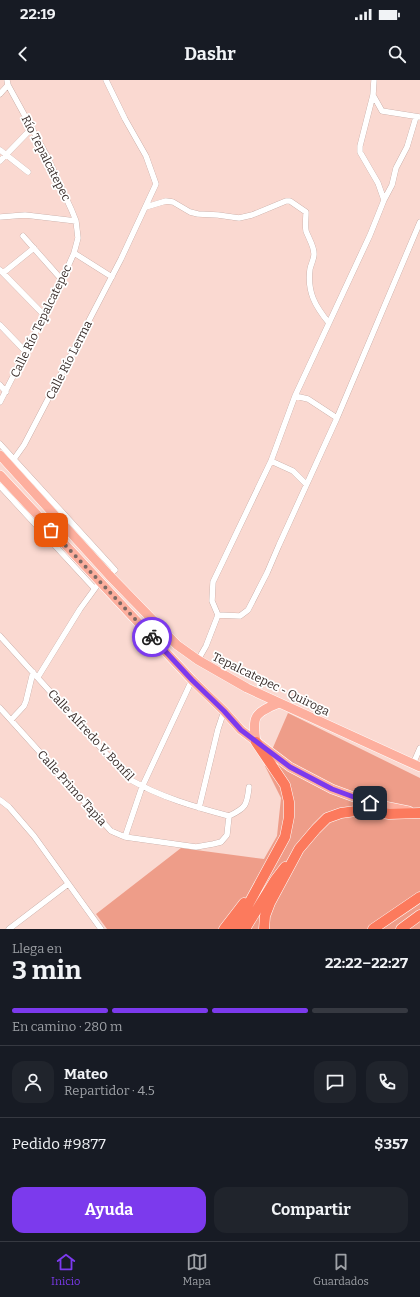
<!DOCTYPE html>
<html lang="es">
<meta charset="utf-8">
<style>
:root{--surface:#171b24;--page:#20242c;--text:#f1f3f6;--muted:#9ea1a6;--line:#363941;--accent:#7c3aed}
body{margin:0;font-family:Bitter,serif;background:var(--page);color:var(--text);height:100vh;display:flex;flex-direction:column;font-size:15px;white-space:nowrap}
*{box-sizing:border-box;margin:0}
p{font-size:13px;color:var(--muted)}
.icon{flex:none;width:22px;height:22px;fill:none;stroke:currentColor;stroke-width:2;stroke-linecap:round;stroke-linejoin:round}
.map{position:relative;height:849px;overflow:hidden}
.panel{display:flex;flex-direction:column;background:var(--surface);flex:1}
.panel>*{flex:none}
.pin{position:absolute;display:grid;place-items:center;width:34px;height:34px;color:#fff;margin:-17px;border-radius:8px;box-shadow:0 2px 6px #0006}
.courier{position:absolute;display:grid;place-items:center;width:40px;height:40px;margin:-20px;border:3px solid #7c3aed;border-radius:50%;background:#fff;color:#222;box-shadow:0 1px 5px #0007}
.headline em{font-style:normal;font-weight:700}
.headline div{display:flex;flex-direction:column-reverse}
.headline{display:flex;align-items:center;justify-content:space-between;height:68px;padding:0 12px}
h1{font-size:26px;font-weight:700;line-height:30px}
.bar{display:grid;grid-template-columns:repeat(4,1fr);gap:6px 4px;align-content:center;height:48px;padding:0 12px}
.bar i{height:5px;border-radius:3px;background:var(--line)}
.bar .current{background:var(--accent)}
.bar p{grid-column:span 4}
.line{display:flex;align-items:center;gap:10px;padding:0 12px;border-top:1px solid var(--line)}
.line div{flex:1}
.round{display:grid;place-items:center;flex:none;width:42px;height:42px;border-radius:12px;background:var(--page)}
.button{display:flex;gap:8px;margin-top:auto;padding:8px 12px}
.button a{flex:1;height:46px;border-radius:12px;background:var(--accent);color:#fff;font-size:16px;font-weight:700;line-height:46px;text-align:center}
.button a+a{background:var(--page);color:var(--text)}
.status{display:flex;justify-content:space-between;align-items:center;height:28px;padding:0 20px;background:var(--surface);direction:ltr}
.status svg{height:11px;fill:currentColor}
header{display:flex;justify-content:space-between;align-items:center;height:52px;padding:0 12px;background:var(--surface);font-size:18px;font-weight:700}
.menu{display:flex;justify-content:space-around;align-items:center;height:56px;border-top:1px solid var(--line);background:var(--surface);font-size:11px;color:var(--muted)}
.menu a{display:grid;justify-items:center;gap:2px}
.menu .current{color:var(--accent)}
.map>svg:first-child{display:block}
.green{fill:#ee9d89}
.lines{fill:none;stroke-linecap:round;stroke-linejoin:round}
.minor-casing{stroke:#bb9c95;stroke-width:6}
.primary-casing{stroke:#fff;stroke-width:10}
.motorway-casing{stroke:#fff;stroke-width:11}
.minor{stroke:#fff;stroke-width:5.5}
.primary{stroke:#fdaf9e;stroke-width:9}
.motorway{stroke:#fc7a5d;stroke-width:10}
.done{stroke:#7c6964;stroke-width:4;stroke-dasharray:0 7.2}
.route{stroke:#7c3aed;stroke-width:5}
.labels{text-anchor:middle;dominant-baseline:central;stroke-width:3.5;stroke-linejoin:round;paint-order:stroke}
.street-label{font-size:12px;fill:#382c29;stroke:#fff}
</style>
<div class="status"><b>22:19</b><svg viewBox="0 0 49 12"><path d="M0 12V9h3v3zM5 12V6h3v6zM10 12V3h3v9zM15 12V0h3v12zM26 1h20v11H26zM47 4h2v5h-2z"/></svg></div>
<header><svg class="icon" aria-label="back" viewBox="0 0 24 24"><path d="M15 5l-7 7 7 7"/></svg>Dashr<svg class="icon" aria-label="search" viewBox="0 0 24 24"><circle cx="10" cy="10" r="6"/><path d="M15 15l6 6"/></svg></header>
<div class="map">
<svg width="420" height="849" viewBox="0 0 420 849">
<rect width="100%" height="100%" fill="#fad9d1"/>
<path class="green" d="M 288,633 L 420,698 L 420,849 L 107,849 L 96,834 L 181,768 L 264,779 L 277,756 L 281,718 L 265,686 Z"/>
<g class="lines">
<g class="minor-casing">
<path id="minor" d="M 374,0 L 373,15 L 360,66 L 360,72 L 378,103 L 384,120
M 0,14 L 8,5
M 373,15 L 382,31 L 420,37
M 416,37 L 407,67 L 396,88 L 392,105 L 384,120 L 370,155 L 295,316 L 271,381 L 213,502 L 212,521 L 218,535 L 240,536 L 248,530 L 267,493 L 279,465 L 337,338 L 420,142
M 0,70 L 28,92
M 0,81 L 32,48
M 146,127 L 166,121 L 173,122 L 190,132 L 198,134 L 218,135 L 239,138 L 252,135 L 286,121 L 290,121 L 306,132 C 306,138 305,145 306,151 C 309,159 314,166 314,174 C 314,179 311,184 310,189 C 307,212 315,226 329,243
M 0,137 L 25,135 L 76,141
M 23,156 L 62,200
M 74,173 L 112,197
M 0,190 L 45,236
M 3,193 L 34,168
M 0,245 L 25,271
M 0,305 L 6,312
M 295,316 L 308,319 L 337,338
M 0,322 L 62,200 L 74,173 L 78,158 L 76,141 L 72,131 L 47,76 L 8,5 L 7,0
M 0,364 L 115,490 L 109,495
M 14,379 L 24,365 L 58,300 L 121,179 L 156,104 L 146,76 L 125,39 L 106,0
M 271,381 L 293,391 L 306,404
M 0,406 L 94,508
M 0,556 L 129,699 C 160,717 195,727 229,736 L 227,755 L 221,762 L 213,764 L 196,767 L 125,757 L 111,751 L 0,628
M 198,580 L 206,566 L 218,535
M 38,597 L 80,529 L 96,507
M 11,640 L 24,626 L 26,621 L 33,592
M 413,684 L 420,668
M 0,720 L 9,727 L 34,756 L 101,849
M 199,728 L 218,649 L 224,631
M 229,736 C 246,728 247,725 249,707
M 125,757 L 142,707 L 192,600
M 9,849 L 68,804"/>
</g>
<g class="primary-casing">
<path id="primary" d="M 0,375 L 109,495 L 177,565 L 198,580 L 247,608 L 420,687
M 0,395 L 192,600 L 224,631 L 241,650 L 290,687 L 332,709 L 370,723 L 409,731
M 256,662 C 252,636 254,633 279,623"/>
</g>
<g class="motorway-casing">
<path id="motorway" d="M 224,849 L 244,823
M 235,849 L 285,757 L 289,737 L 289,722 L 285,705 L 256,662
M 245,849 L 275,800 L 285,787
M 264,849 L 265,836 L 270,823 L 299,769 L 316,749 L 327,738 L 341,733 L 363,730 L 389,734 L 420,733
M 373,849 L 420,817
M 401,849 L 420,835"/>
</g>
<use href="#minor" class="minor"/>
<use href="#primary" class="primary"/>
<use href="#motorway" class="motorway"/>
</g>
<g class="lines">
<path class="done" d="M 51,450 L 152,557"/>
<path class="route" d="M 152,557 L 192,600 L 224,631 L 241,650 L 290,687 L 332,709 L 370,723"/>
</g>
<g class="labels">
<g class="street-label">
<text transform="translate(46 78) rotate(63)">Río Tepalcatepec</text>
<text transform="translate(41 241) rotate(-64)">Calle Río Tepalcatepec</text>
<text transform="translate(69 280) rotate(-63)">Calle Río Lerma</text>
<text transform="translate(271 604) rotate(26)">Tepalcatepec - Quiroga</text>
<text transform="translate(91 655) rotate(47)">Calle Alfredo V. Bonfil</text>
<text transform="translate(72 708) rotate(48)">Calle Primo Tapia</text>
</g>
</g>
</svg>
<div class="pin" style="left:51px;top:450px;background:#ea580c"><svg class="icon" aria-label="bag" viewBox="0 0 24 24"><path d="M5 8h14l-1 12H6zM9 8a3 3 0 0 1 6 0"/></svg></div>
<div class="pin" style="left:370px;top:723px;background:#1f2937"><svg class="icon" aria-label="home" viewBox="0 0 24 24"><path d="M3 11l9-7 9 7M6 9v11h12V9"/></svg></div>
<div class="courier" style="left:152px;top:557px"><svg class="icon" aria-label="bike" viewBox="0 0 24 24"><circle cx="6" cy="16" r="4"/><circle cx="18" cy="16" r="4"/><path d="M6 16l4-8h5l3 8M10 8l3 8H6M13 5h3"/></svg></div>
</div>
<section class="panel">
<div class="headline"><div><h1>3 min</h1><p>Llega en</p></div><em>22:22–22:27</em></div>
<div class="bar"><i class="current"></i><i class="current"></i><i class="current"></i><i></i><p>En camino · 280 m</p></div>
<div class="line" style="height:72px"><a class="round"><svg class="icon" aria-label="person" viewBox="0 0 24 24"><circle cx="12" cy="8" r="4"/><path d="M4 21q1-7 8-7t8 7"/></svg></a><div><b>Mateo</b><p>Repartidor · 4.5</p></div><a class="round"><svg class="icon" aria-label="chat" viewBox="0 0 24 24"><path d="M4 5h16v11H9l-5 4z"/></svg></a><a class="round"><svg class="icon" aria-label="phone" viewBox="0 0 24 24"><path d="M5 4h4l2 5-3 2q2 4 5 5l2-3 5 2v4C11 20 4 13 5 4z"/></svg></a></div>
<div class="line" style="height:52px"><div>Pedido #9877</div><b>$357</b></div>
<div class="button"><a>Ayuda</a><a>Compartir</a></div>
</section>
<nav class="menu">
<a class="current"><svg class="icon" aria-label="home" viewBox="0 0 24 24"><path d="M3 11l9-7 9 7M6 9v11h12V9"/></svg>Inicio</a>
<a><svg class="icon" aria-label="map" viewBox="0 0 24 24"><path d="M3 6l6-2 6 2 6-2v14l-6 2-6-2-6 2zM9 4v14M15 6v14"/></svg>Mapa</a>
<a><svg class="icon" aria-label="saved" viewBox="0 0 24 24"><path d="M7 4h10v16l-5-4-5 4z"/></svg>Guardados</a>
</nav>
